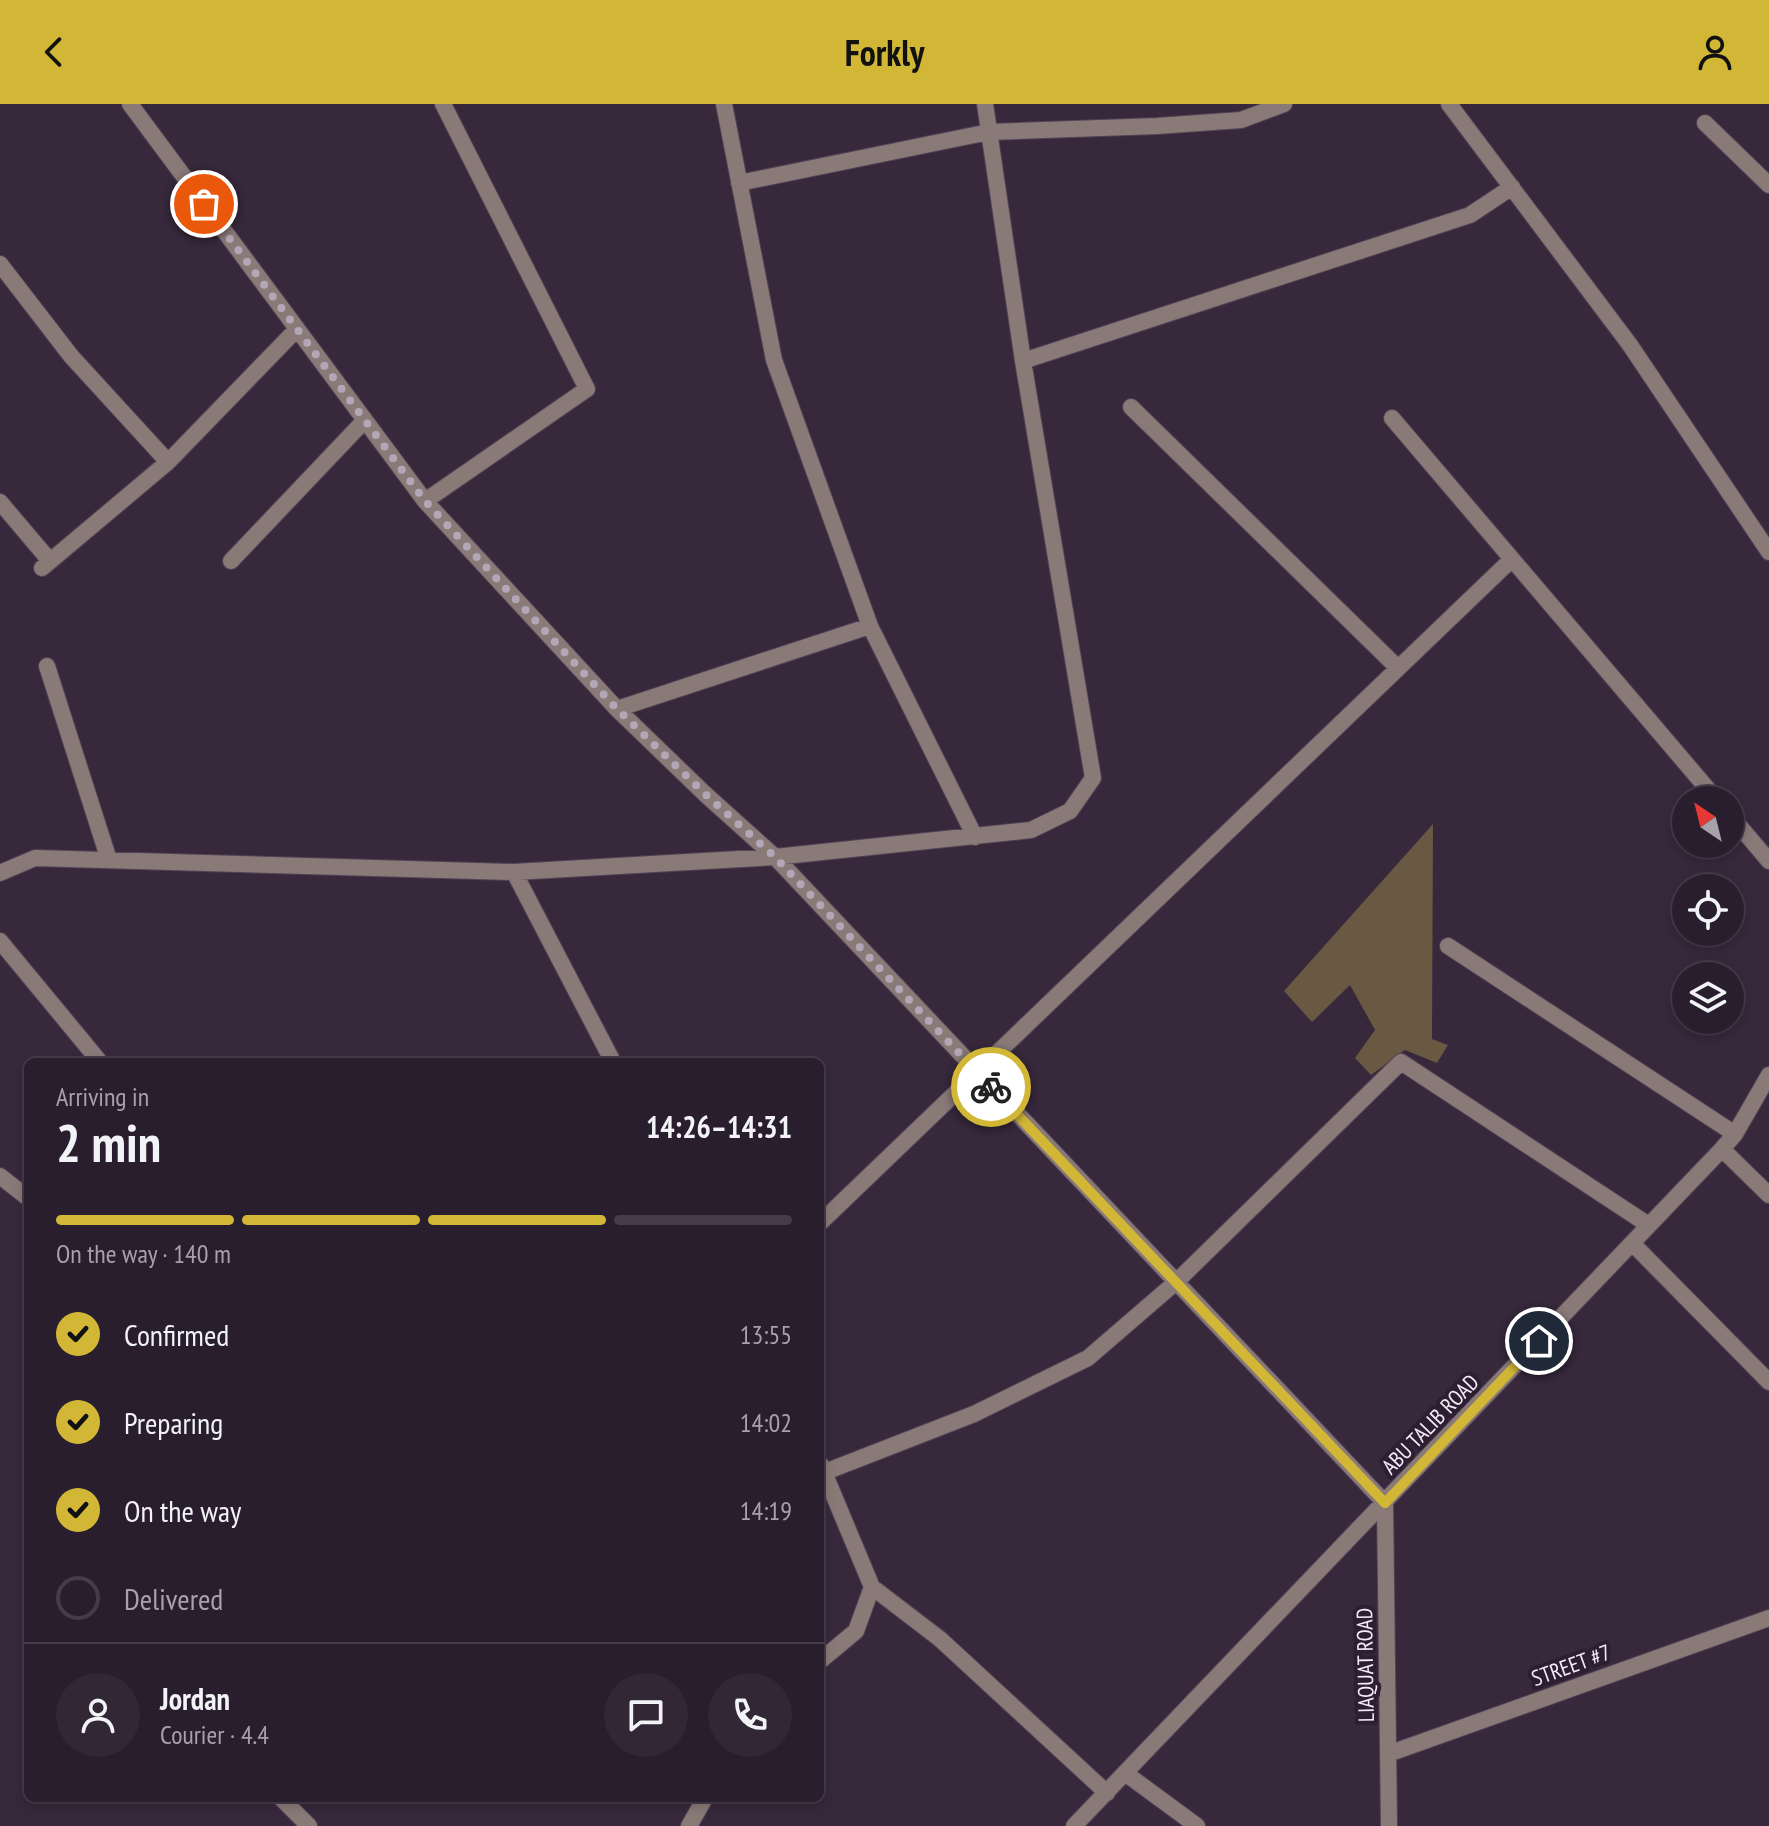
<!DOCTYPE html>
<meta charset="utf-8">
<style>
:root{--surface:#291e2d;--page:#312735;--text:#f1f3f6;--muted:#a5a2aa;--line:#453c49;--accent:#d2b736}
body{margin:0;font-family:"PT Sans Narrow",sans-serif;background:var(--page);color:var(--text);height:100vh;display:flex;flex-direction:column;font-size:30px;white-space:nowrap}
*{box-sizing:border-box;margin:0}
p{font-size:26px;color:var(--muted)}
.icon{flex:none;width:44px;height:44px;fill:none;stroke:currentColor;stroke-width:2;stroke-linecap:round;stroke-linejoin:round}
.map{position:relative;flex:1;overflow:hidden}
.panel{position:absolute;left:24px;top:954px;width:800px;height:744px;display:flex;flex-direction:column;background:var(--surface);border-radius:12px;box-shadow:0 4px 12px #0003,0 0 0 2px var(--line)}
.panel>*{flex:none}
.needle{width:52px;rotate:325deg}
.controls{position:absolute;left:1672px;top:682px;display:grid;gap:16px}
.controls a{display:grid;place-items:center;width:72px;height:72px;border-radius:50%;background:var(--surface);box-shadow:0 4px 12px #0003,0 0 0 2px var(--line);font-size:40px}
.pin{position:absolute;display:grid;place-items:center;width:68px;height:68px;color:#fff;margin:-34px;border:4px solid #fff;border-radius:50%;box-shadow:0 2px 8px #0007}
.courier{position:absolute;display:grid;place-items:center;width:80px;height:80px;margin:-40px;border:6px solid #d2b736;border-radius:50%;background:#fff;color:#222;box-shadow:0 2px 10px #0007}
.summary em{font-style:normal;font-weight:800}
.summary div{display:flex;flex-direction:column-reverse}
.summary{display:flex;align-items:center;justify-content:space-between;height:136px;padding:0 32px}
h1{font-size:52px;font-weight:800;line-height:60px}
.bar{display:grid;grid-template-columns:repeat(4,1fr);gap:12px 8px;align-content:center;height:96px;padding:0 32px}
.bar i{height:10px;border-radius:6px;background:var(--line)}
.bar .active{background:var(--accent)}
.bar p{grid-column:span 4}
.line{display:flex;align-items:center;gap:20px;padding:0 32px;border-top:2px solid var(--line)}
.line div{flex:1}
.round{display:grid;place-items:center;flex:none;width:84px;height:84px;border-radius:42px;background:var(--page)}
ol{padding:0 32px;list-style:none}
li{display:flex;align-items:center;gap:24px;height:88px}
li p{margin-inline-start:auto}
li .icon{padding:8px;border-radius:50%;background:var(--accent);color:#111;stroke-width:4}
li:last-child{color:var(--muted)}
li i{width:44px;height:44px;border:4px solid var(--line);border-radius:50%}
header{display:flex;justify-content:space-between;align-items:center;height:104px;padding:0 32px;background:var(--accent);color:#111;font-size:36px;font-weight:800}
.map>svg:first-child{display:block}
.building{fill:#695942}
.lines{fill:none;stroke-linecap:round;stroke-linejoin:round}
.street-casing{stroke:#524356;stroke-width:18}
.street{stroke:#897a78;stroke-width:16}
.done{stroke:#b2a7b6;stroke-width:8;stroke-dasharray:0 14.4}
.route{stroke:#d2b736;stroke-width:10}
.labels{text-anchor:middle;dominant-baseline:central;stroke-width:8;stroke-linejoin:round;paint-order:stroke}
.street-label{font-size:22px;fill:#f5ebf8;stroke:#2d1e31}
</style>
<header><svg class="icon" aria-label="back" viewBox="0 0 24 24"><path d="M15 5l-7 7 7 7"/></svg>Forkly<svg class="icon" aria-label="person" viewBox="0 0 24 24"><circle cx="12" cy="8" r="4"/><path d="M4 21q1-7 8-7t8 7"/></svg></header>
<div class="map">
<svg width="1769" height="1722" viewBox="0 0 1769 1722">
<rect width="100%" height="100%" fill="#37283c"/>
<path class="building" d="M 1433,720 L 1432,935 L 1448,941 L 1437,959 L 1405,946 L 1371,971 L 1355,954 L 1375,926 L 1350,881 L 1312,918 L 1284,887 Z"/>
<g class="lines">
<g class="street-casing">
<path id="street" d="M 130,0 L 425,397 L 617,605 L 705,690 L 775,753 L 1385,1399 L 1389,1722
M 724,0 L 774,256 L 870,522 L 975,733
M 1449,0 L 1630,241 L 1769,448
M 1705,19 L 1769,81
M 739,79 L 989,28 L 1157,22 L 1241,16 L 1284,0
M 0,160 L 71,252 L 168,358
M 1023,257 L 1470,111 L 1512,83
M 1131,303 L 1398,564
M 1392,314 L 1717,696
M 425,397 L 587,285 L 443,0
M 0,398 L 50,457
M 231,457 L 365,316
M 42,464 L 168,358 L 297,225
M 47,562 L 109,756
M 617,605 L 870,522
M 1730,711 L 1769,757
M 514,768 L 613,958
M 0,769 L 35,754 L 514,768 L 775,753 L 1031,726 L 1070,707 L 1093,674 L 1023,257 L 985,0
M 0,837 L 100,958
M 1448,842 L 1735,1030
M 1722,1045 L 1769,1091
M 0,1072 L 28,1094
M 820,1119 L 1512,455
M 1632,1139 L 1769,1278
M 821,1361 L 872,1483 L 940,1535 L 1107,1689
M 825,1368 L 974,1310 L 1088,1254 L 1176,1178 L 1401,958 L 1647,1120
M 820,1557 L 856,1527 L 872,1483
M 1388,1650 L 1769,1514
M 1125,1669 L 1197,1722
M 281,1694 L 309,1722
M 689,1722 L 705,1694
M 1074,1722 L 1722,1045 L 1735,1030 L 1769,971"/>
</g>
<use href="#street" class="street"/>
</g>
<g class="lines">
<path class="done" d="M 204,100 L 425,397 L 617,605 L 705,690 L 775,753 L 991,983"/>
<path class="route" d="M 991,983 L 1385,1399 L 1539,1237"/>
</g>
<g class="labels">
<g class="street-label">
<text transform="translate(1430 1320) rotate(-46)">ABU TALIB ROAD</text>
<text transform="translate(1365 1561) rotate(-91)">LIAQUAT ROAD</text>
<text transform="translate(1571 1561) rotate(-20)">STREET #7</text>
</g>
</g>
</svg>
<div class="controls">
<a><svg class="needle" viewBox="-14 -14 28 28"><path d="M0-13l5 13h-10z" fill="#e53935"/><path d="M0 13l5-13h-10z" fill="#a5a2aa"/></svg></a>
<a><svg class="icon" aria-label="locate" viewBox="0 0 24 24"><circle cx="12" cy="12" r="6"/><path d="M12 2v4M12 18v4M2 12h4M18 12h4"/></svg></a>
<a><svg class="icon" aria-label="layers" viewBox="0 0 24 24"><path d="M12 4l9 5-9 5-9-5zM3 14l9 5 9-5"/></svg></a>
</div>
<div class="pin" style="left:204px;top:100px;background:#ea580c"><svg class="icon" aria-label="bag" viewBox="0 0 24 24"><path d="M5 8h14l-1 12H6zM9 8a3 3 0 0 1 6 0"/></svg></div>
<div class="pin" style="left:1539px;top:1237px;background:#1f2937"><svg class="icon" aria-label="home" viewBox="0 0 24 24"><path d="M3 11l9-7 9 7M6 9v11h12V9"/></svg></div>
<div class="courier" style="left:991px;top:983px"><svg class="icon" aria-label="bike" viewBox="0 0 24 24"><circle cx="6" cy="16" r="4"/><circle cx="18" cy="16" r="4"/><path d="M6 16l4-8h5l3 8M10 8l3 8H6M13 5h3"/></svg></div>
<section class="panel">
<div class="summary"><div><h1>2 min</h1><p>Arriving in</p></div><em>14:26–14:31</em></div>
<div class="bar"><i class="active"></i><i class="active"></i><i class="active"></i><i></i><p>On the way · 140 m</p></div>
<ol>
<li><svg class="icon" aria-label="check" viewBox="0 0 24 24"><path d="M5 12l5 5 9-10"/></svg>Confirmed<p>13:55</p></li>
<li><svg class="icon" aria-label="check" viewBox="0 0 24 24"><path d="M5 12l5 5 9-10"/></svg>Preparing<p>14:02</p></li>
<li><svg class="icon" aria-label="check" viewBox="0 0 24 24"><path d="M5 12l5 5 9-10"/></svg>On the way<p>14:19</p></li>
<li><i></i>Delivered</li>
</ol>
<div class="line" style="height:144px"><a class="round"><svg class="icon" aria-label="person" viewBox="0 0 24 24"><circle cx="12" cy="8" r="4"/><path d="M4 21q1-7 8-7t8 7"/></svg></a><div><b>Jordan</b><p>Courier · 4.4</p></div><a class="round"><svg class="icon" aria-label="chat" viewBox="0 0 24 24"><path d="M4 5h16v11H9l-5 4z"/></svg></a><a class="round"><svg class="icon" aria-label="phone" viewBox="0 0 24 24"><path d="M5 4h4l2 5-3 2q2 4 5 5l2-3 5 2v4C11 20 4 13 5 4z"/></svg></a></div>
</section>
</div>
